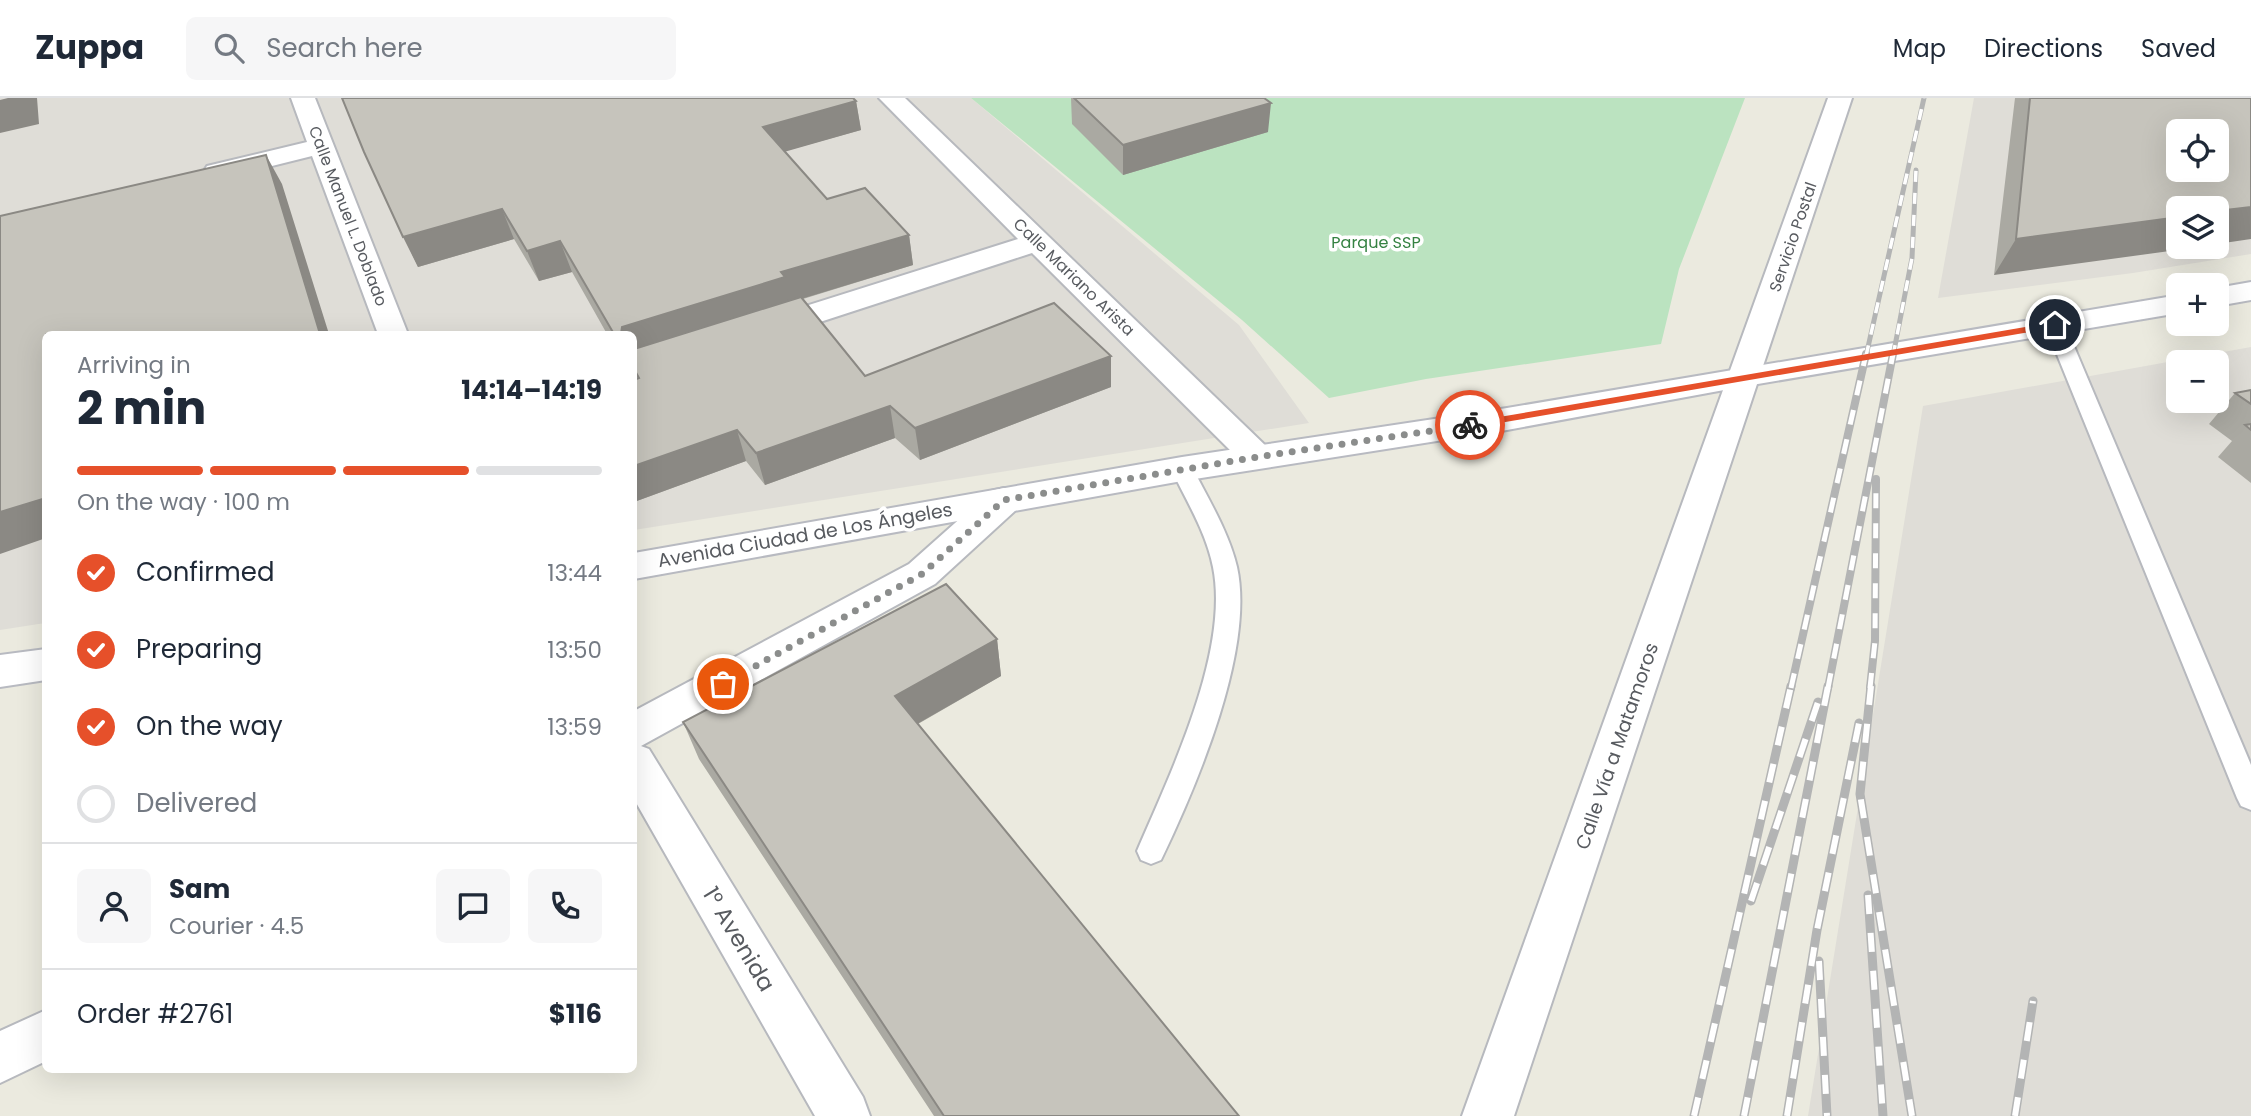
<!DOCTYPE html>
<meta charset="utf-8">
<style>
:root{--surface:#fff;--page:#f6f6f7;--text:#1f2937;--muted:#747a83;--line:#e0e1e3;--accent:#e6502a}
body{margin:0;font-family:Poppins,sans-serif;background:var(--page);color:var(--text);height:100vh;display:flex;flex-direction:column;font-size:26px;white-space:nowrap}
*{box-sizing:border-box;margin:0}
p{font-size:23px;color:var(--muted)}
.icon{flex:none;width:38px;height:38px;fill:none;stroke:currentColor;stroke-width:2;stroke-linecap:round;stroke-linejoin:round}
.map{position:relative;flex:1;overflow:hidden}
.sheet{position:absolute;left:42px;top:233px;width:595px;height:742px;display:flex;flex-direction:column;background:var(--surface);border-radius:10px;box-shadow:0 7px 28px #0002}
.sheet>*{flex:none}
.fabs{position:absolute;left:2166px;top:21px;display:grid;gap:14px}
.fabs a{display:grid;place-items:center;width:63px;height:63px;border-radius:10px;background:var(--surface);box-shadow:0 7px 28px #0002;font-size:35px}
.pin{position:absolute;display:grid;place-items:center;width:60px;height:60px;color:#fff;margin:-30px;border:4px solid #fff;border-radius:50%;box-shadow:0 2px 7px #0007}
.courier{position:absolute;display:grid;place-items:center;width:70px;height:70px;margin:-35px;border:5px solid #e6502a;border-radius:50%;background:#fff;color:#222;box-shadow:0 2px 9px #0007}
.overview em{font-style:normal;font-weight:700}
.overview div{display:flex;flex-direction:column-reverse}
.overview{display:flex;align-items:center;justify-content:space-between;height:119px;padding:0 35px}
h1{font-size:46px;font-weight:700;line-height:52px}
.bar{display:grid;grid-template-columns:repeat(4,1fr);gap:10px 7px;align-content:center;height:84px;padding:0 35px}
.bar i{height:9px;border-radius:5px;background:var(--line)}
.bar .current{background:var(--accent)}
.bar p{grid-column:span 4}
.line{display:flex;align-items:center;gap:18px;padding:0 35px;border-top:2px solid var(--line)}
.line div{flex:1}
.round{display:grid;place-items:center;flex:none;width:74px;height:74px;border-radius:10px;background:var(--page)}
ol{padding:0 35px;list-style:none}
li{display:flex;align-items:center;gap:21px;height:77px}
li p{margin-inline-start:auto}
li .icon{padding:7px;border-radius:50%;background:var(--accent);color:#fff;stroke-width:4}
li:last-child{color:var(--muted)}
li i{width:38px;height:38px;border:4px solid var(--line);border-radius:50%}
header{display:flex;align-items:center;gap:42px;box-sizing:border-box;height:98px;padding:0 35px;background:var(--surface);border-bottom:2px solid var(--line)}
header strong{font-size:33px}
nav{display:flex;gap:38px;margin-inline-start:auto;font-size:24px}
.search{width:490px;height:63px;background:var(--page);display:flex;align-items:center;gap:18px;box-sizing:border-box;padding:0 24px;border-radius:10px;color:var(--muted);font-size:26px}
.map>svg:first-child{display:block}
.industrial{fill:#dfddd7;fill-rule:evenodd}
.green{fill:#bbe3c0}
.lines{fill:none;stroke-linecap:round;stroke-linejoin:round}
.lane-casing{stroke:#b7b9be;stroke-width:4}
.street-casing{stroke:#b7b9be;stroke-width:4}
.secondary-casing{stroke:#b8bac1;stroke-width:4}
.lane{fill:#fff;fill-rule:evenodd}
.street{fill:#fff;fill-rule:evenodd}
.secondary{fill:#fff;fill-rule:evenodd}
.rail-far2-casing{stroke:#b3b4b4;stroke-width:5}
.rail-far1-casing{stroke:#b3b4b4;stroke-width:8}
.rail-casing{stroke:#b3b4b4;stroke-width:9}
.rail-far2{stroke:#fff;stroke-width:3.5;stroke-dasharray:11;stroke-linecap:butt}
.rail-far1{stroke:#fff;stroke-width:5;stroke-dasharray:15;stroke-linecap:butt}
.rail{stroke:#fff;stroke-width:6;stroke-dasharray:19;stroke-linecap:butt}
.wall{fill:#aaa9a2}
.shaded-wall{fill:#8b8984}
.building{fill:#c6c4bc;stroke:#8b8984;stroke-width:2;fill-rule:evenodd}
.route{fill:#e6502a}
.done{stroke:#8b8d8c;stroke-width:7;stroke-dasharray:0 12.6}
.labels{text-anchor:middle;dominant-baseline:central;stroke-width:7;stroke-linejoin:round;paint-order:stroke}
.far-street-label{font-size:16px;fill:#585b60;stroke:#fff}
.far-park-label{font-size:16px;fill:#358242;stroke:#fff}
.street-label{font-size:19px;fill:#585b60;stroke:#fff}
.near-street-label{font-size:23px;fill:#585b60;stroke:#fff}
</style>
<header>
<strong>Zuppa</strong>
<div class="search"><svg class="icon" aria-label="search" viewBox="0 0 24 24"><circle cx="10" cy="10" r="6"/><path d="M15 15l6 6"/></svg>Search here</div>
<nav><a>Map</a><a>Directions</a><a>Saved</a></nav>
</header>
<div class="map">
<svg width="2251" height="1018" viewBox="0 0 2251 1018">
<rect width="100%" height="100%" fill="#ebeadf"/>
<path class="industrial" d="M 0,0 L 971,0 L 1239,227 L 1309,325 L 634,432 L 634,236 L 46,236 L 45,525 L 0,532 Z
M 1974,0 L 2251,0 L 2251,156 L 2133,175 L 1938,200 ZM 2179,33 L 2217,33 L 2217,72 L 2179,72 ZM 2179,110 L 2217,110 L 2217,149 L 2179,149 Z
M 2251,249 L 2251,1018 L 1808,1018 L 1923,308 ZM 2179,264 L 2217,264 L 2217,303 L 2179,303 Z"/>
<path class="green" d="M 971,0 L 1745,0 L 1679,171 L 1661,246 L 1426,281 L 1329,300 L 1242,222 Z"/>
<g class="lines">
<g class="lane-casing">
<path id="lane" d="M 2055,221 L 2065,227 L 2251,667 L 2251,712 L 2241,708 L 2237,700 L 2045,227 Z
M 1182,364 L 1190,366 L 1193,371 C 1209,402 1229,435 1237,469 C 1255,551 1197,687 1161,762 L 1151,766 L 1141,762 L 1137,753 C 1170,676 1230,553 1213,469 C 1206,434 1186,402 1171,371 L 1174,366 Z"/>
</g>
<g class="street-casing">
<path id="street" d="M 291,0 L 315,0 L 408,236 L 378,236 L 312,58 L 216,82 L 207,80 L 203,74 L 207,68 L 307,44 Z
M 879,0 L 905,0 L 1269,351 L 1274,359 L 1269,367 L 1257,370 L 1245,367 L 1032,155 L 777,238 L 766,240 L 755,238 L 751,231 L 755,224 L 1018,141 Z
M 1828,0 L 1852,0 L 1514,1018 L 1462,1018 Z
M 1004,390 L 1017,393 L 1022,402 L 1017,411 L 935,486 L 641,648 L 649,651 L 863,999 L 870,1018 L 815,1018 L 634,701 L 634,613 L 909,466 L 991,393 Z
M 46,912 L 46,963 L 0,985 L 0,933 Z"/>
</g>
<g class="secondary-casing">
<path id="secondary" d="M 2251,184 L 2251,202 L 2217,208 L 2217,190 Z
M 2179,197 L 2179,215 L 1746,288 L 1507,332 L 1182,383 L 634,481 L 634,455 L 1182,359 L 1507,310 Z
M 46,551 L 46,582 L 0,589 L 0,557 Z"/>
</g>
<use href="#lane" class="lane"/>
<use href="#street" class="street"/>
<use href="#secondary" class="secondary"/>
<g class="rail-far2-casing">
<path id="rail-far2" d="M 1866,258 L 1924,0
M 1893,258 L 1912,160 L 1916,72"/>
</g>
<g class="rail-far1-casing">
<path id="rail-far1" d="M 1791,590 L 1866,256
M 1828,590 L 1893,256
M 1870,590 L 1875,543 L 1876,381"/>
</g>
<g class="rail-casing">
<path id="rail" d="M 1871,588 L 1860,696 L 1912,1018
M 1868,797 L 1883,1018
M 1751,803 L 1818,604
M 1819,863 L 1827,1018
M 1694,1018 L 1791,588
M 1744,1018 L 1828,588
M 1787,1018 L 1817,832 L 1859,625
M 2015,1018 L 2033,903"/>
</g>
<use href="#rail-far2" class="rail-far2"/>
<use href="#rail-far1" class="rail-far1"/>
<use href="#rail" class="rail"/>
</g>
<path class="wall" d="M 1071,0 L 1264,0 L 1268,34 L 1123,77 L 1072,26 Z
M 2015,0 L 2251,0 L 1994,177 Z
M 856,3 L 861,32 L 785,53 L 827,101 L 909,137 L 913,167 L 803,201 L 865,278 L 1111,289 L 920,362 L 895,340 L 765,387 L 746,363 L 634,404 L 634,236 L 607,236 L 572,174 L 539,183 L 514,141 L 418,169 L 364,54 Z
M 2251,292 L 2251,385 L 2218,359 L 2232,343 L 2209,326 L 2235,295 Z
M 997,541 L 1001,578 L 918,626 L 1239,1018 L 934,1018 L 699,661 L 683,624 Z"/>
<path class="shaded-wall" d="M 8,0 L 37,0 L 39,26 L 0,35 L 0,2 Z
M 856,3 L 861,32 L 770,58 L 763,29 Z
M 1271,5 L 1268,34 L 1123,77 L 1123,47 Z
M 266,57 L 282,86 L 329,236 L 320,236 Z
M 2251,109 L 2251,141 L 2217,146 L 2217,113 Z
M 502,111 L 514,141 L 418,169 L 403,139 Z
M 2179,119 L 2179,149 L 2199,149 L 1994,177 L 2016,141 Z
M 909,137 L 913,167 L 791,204 L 634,260 L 634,236 L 621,236 L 622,229 L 781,174 Z
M 560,143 L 572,174 L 539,183 L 527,153 Z
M 1111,258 L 1111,289 L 920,362 L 915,330 Z
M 890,308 L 895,340 L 765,387 L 756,355 Z
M 737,332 L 746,363 L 634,404 L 634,368 Z
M 46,400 L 46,440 L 0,456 L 0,414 Z
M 997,541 L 1001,578 L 903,634 L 895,598 Z"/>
<path class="building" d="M 342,0 L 853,0 L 856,3 L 763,29 L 827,101 L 865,90 L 909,137 L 781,174 L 785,179 L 622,229 L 621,236 L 614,236 L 560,143 L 527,153 L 502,111 L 403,139 L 364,54 Z
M 1074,0 L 1264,0 L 1271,5 L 1123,47 Z
M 2030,0 L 2251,0 L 2251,109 L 2217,113 L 2217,110 L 2179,110 L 2179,119 L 2016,141 ZM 2179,33 L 2217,33 L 2217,72 L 2179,72 Z
M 266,57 L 320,236 L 46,236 L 46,400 L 0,414 L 0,118 Z
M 801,199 L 865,278 L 1054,205 L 1111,258 L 915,330 L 890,308 L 756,355 L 737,332 L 634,368 L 634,282 L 639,280 L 634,271 L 634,251 Z
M 2251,292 L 2251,306 L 2235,295 Z
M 2251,326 L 2251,332 L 2245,327 Z
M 946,486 L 997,541 L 895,598 L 1239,1018 L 944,1018 L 683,624 Z"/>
<path class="route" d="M 2055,224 L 2060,227 L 2059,229 L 1470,330 L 1465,327 L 1470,324 Z"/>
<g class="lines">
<path class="done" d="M 723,586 L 922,476 L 1004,402 L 1257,359 L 1470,327"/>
</g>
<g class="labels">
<g class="far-street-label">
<text transform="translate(348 118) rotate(69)">Calle Manuel L. Doblado</text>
<text transform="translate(1793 139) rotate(-71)">Servicio Postal</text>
<text transform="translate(1074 179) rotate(44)">Calle Mariano Arista</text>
</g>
<g class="far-park-label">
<text x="1376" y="144">Parque SSP</text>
</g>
<g class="street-label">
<text transform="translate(805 437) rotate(-10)">Avenida Ciudad de Los Ángeles</text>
<text transform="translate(1617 648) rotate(-71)">Calle Vía a Matamoros</text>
</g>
<g class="near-street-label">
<text transform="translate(739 841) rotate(59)">1° Avenida</text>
</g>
</g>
</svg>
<div class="fabs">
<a><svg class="icon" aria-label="locate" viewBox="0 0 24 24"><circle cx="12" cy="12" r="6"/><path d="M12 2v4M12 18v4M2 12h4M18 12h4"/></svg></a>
<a><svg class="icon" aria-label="layers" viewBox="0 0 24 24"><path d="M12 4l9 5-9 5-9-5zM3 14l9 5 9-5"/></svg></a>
<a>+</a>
<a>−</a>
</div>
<div class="pin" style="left:723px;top:586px;background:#ea580c"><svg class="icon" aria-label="bag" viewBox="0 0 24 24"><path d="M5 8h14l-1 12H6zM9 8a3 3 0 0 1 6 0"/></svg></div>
<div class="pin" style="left:2055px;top:227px;background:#1f2937"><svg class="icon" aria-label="home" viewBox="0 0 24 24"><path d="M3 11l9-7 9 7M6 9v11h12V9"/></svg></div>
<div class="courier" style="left:1470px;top:327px"><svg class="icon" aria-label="bike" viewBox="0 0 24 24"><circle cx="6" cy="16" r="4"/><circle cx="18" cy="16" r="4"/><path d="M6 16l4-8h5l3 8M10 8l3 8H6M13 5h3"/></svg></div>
<section class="sheet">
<div class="overview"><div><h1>2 min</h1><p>Arriving in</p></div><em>14:14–14:19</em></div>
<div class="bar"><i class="current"></i><i class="current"></i><i class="current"></i><i></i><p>On the way · 100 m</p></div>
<ol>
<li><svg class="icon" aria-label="check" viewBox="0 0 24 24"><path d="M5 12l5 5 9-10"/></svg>Confirmed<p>13:44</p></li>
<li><svg class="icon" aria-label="check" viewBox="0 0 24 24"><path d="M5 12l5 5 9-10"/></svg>Preparing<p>13:50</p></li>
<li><svg class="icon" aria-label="check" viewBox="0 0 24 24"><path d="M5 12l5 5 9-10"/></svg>On the way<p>13:59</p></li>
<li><i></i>Delivered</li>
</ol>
<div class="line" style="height:126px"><a class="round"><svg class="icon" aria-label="person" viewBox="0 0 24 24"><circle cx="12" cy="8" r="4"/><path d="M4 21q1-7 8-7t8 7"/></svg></a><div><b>Sam</b><p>Courier · 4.5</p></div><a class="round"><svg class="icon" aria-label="chat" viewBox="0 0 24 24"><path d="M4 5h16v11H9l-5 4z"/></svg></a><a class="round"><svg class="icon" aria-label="phone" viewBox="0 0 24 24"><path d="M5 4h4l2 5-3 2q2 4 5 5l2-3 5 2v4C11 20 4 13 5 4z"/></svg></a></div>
<div class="line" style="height:91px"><div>Order #2761</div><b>$116</b></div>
</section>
</div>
